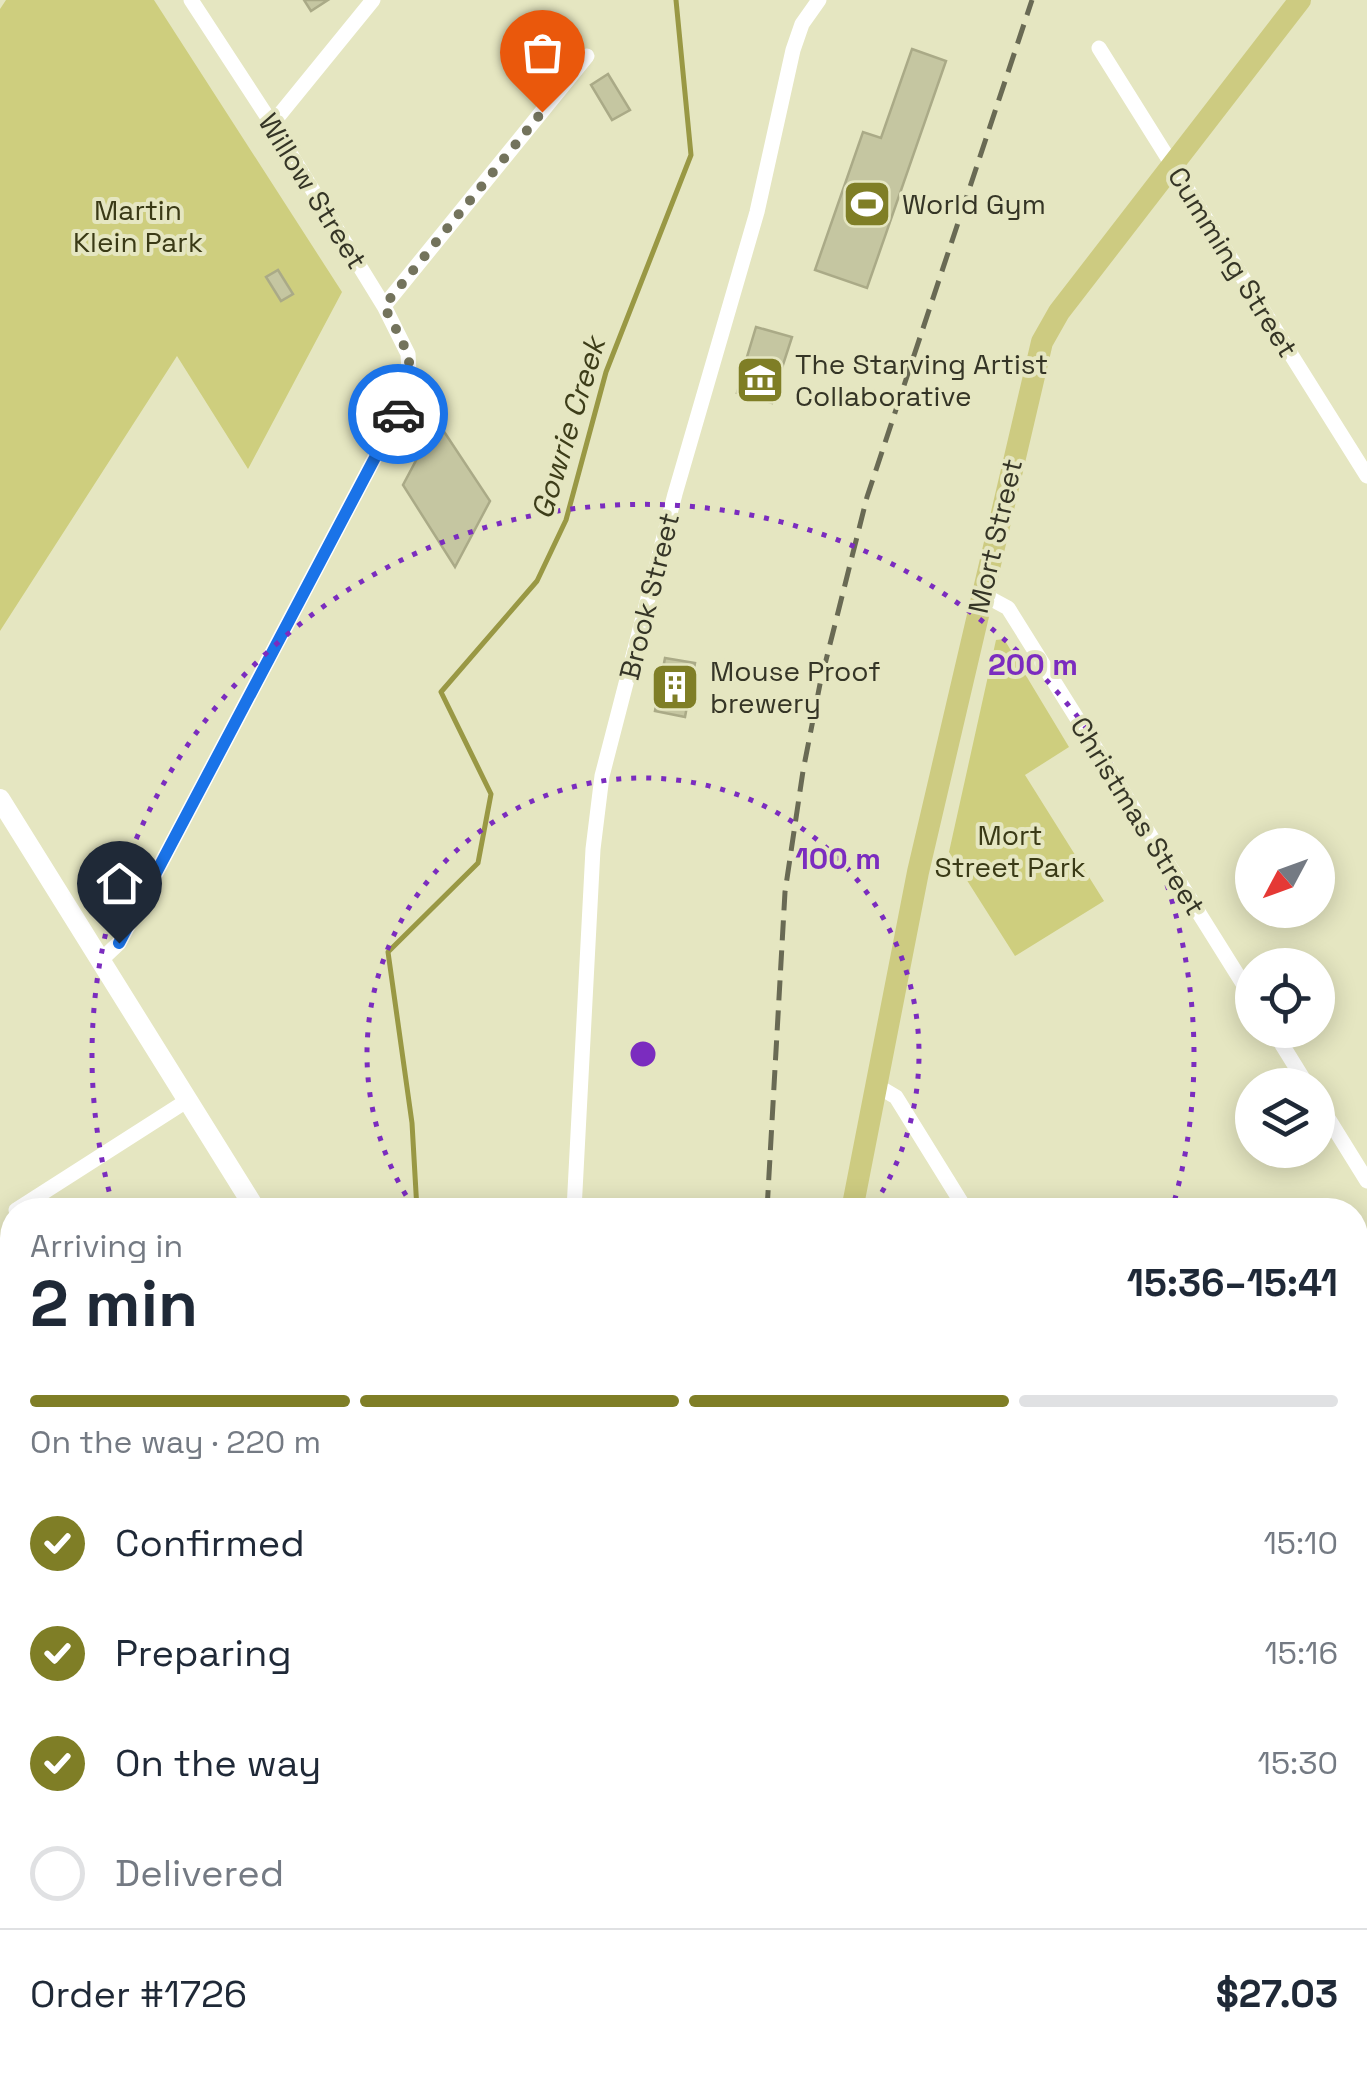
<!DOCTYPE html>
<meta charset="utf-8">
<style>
:root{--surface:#fff;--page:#f6f6f7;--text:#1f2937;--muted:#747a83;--line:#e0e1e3;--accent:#7f7e26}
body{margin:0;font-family:"Space Grotesk",sans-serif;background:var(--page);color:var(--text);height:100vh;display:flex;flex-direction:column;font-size:38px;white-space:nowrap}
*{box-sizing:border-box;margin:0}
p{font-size:32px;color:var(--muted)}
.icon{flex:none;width:55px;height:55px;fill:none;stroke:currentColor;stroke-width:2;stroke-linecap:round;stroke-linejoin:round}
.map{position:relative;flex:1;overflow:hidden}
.side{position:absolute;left:0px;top:1198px;width:1368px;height:882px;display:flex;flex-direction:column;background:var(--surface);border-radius:40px 40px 0 0;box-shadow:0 5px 25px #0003}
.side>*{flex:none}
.needle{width:65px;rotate:229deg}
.controls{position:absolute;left:1235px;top:828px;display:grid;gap:20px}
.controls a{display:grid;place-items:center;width:100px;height:100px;border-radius:50%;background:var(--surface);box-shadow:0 5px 25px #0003;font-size:50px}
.pin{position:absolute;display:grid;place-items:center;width:85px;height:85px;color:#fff;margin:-102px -42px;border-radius:50% 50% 50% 0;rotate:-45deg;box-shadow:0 0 10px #0007}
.pin .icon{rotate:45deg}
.courier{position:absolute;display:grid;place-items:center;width:100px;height:100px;margin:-50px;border:8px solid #1a73e8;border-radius:50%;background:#fff;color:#222;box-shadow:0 2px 12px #0007}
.summary em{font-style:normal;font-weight:700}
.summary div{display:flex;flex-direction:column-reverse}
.summary{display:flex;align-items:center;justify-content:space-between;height:170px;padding:0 30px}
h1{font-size:65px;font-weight:700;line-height:75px}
.bar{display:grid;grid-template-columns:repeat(4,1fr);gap:15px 10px;align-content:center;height:120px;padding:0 30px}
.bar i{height:12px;border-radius:8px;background:var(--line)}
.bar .active{background:var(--accent)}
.bar p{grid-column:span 4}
.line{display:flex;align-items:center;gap:25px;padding:0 30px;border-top:2px solid var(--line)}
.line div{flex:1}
ol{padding:0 30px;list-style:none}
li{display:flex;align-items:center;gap:30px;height:110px}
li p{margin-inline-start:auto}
li .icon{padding:10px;border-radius:50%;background:var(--accent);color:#fff;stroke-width:4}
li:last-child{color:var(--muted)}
li i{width:55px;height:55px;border:5px solid var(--line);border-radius:50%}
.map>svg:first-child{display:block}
.green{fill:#cece7e}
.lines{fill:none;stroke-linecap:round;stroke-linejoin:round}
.stream{stroke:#999844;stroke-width:5}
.building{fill:#c5c6a1;stroke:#aaaa87;stroke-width:2.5}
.street{stroke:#fff;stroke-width:15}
.secondary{stroke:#fff;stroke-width:20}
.primary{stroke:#cdcb81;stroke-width:22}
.rail{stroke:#696a54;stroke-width:5;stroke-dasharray:20 10;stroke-linecap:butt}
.done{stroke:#73735c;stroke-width:10;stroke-dasharray:0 18}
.route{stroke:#1a73e8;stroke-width:12}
.ring{fill:none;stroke:#7b2cbf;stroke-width:5;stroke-dasharray:5 10}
.labels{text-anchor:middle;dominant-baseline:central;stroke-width:8;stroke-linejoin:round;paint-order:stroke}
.street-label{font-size:28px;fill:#353526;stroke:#e5e6c1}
.poi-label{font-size:28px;fill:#353526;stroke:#e5e6c1;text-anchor:start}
.park-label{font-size:28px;fill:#3a3a16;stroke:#e5e6c1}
.water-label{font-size:30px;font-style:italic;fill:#3d3d19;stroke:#e5e6c1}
.centre{fill:#7b2cbf;stroke:#e5e6c1;stroke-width:5}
.ring-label{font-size:30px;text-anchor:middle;font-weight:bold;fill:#7b2cbf;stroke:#e5e6c1;stroke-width:8;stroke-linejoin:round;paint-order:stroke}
</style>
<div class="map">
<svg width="1367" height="2078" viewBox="0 0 1367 2078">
<rect width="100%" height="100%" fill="#e5e6c1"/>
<path class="green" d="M 6,0 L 154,0 L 342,292 L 248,469 L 177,356 L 0,631 L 0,9 Z
M 1004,639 L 1069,747 L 1025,775 L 1104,901 L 1015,956 L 949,852 L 996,640 Z"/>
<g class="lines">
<path class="stream" d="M 417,1210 L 412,1123 L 388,952 L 478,863 L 491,794 L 441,692 L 537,581 L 566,520 L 606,372 L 691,155 L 676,0
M 239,2078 L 242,2068"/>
</g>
<path class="building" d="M 304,0 L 328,0 L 311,11 Z
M 912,49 L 946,61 L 867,288 L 815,270 L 863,132 L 881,138 Z
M 608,74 L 630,110 L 612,120 L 591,85 Z
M 278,270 L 293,294 L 281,301 L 266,277 Z
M 756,327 L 792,337 L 782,368 L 747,357 Z
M 747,357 L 782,368 L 772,403 L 737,393 Z
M 437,421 L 490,501 L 455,567 L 403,485 Z
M 665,658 L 695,663 L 685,717 L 655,711 Z"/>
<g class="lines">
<path class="street" d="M 1099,48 L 1367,476
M 272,124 L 373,0
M 384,306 L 587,56
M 982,594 L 1008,608 L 1252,998
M 100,961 L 119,943 L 410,391 L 408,354 L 384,306 L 272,124 L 191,0
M 1273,1030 L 1307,1085
M 874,1084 L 896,1097 L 966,1210
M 1318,1102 L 1367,1181
M 16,1210 L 188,1100
M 574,1210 L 593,849 L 602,776 L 675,494 L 757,212 L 793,50 L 802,24 L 819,0
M 0,1615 L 12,1607
M 1355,1830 L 1367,1848
M 0,1998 L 12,1990
M 803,2068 L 808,2078
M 1141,2068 L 1148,2078
M 602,2078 L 604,2068"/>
<path class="secondary" d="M 0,799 L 256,1210"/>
<path class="primary" d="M 852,1210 L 918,872 L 1042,342 L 1059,312 L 1300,0
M 1355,1592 L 1367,1585
M 740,2078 L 744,2068
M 768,2078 L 772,2068"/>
<path class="rail" d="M 767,1210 L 785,892 L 803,771 L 820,684 L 867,497 L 1032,0
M 692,2078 L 694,2068"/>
</g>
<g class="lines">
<path class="done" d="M 398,414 C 423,368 405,348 384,306 L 542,112"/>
<path class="route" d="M 119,943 L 398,414"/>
</g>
<g class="ring">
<path d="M414 1208A276 276 0 1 1 872 1208"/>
<path d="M113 1206A551 551 0 1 1 1173 1206"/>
</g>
<defs>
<g id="stadium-square" transform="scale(2.5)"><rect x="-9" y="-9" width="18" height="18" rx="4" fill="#7f7e26" stroke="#e5e6c1"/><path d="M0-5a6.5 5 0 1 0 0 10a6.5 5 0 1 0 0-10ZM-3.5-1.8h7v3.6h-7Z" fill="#fff"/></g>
<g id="museum-square" transform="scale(2.5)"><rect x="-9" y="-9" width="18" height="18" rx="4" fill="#7f7e26" stroke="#e5e6c1"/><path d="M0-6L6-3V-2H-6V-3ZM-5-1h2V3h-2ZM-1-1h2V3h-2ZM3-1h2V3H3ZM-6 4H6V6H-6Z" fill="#fff"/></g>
<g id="building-square" transform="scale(2.5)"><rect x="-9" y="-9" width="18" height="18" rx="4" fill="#7f7e26" stroke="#e5e6c1"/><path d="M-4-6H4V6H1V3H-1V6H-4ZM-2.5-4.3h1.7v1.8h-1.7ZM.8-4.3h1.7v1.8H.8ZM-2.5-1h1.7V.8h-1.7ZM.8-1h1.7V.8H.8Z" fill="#fff"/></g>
</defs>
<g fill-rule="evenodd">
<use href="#stadium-square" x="867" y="204"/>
<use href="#museum-square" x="760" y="380"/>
<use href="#building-square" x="675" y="687"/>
</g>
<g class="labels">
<g class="street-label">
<text transform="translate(313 191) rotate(58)">Willow Street</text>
<text transform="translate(1233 262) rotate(58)">Cumming Street</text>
<text transform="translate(995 536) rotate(-77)">Mort Street</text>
<text transform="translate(649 596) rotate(-76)">Brook Street</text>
<text transform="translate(1138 816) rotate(58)">Christmas Street</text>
</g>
<g class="poi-label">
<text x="902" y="204">World Gym</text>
<text x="795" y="364">The Starving Artist<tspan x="795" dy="32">Collaborative</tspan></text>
<text x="710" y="671">Mouse Proof<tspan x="710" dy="32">brewery</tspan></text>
</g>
<g class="park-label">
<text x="138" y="210">Martin<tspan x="138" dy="32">Klein Park</tspan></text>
<text x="1010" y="835">Mort<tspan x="1010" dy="32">Street Park</tspan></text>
</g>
<g class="water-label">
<text transform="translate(568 428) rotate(-73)">Gowrie Creek</text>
</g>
</g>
<circle cx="643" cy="1054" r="15" class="centre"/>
<g class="ring-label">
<text x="1033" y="675">200 m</text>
<text x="838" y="869">100 m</text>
</g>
</svg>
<div class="controls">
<a><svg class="needle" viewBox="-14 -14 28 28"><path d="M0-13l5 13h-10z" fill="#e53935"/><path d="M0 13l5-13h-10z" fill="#747a83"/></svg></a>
<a><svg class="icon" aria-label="locate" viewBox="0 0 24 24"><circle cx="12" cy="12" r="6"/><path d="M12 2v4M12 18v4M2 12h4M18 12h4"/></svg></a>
<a><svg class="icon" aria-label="layers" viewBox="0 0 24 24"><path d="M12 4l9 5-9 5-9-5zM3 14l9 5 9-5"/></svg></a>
</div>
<div class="pin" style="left:542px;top:112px;background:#ea580c"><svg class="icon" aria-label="bag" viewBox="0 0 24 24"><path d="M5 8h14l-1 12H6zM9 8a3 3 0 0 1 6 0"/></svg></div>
<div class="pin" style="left:119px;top:943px;background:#1f2937"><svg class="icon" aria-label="home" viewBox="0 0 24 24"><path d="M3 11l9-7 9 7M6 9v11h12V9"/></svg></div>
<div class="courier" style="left:398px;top:414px"><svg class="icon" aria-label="car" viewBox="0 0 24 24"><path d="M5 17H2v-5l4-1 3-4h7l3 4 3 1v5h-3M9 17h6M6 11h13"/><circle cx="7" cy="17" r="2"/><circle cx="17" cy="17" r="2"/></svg></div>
<section class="side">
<div class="summary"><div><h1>2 min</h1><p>Arriving in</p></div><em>15:36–15:41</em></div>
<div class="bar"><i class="active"></i><i class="active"></i><i class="active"></i><i></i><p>On the way · 220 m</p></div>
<ol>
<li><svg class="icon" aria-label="check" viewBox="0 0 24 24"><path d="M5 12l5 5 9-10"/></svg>Confirmed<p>15:10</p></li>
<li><svg class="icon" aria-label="check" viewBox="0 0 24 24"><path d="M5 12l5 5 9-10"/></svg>Preparing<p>15:16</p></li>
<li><svg class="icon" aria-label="check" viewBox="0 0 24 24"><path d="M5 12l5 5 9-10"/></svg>On the way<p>15:30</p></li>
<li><i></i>Delivered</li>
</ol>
<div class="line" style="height:130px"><div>Order #1726</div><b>$27.03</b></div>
</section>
</div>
